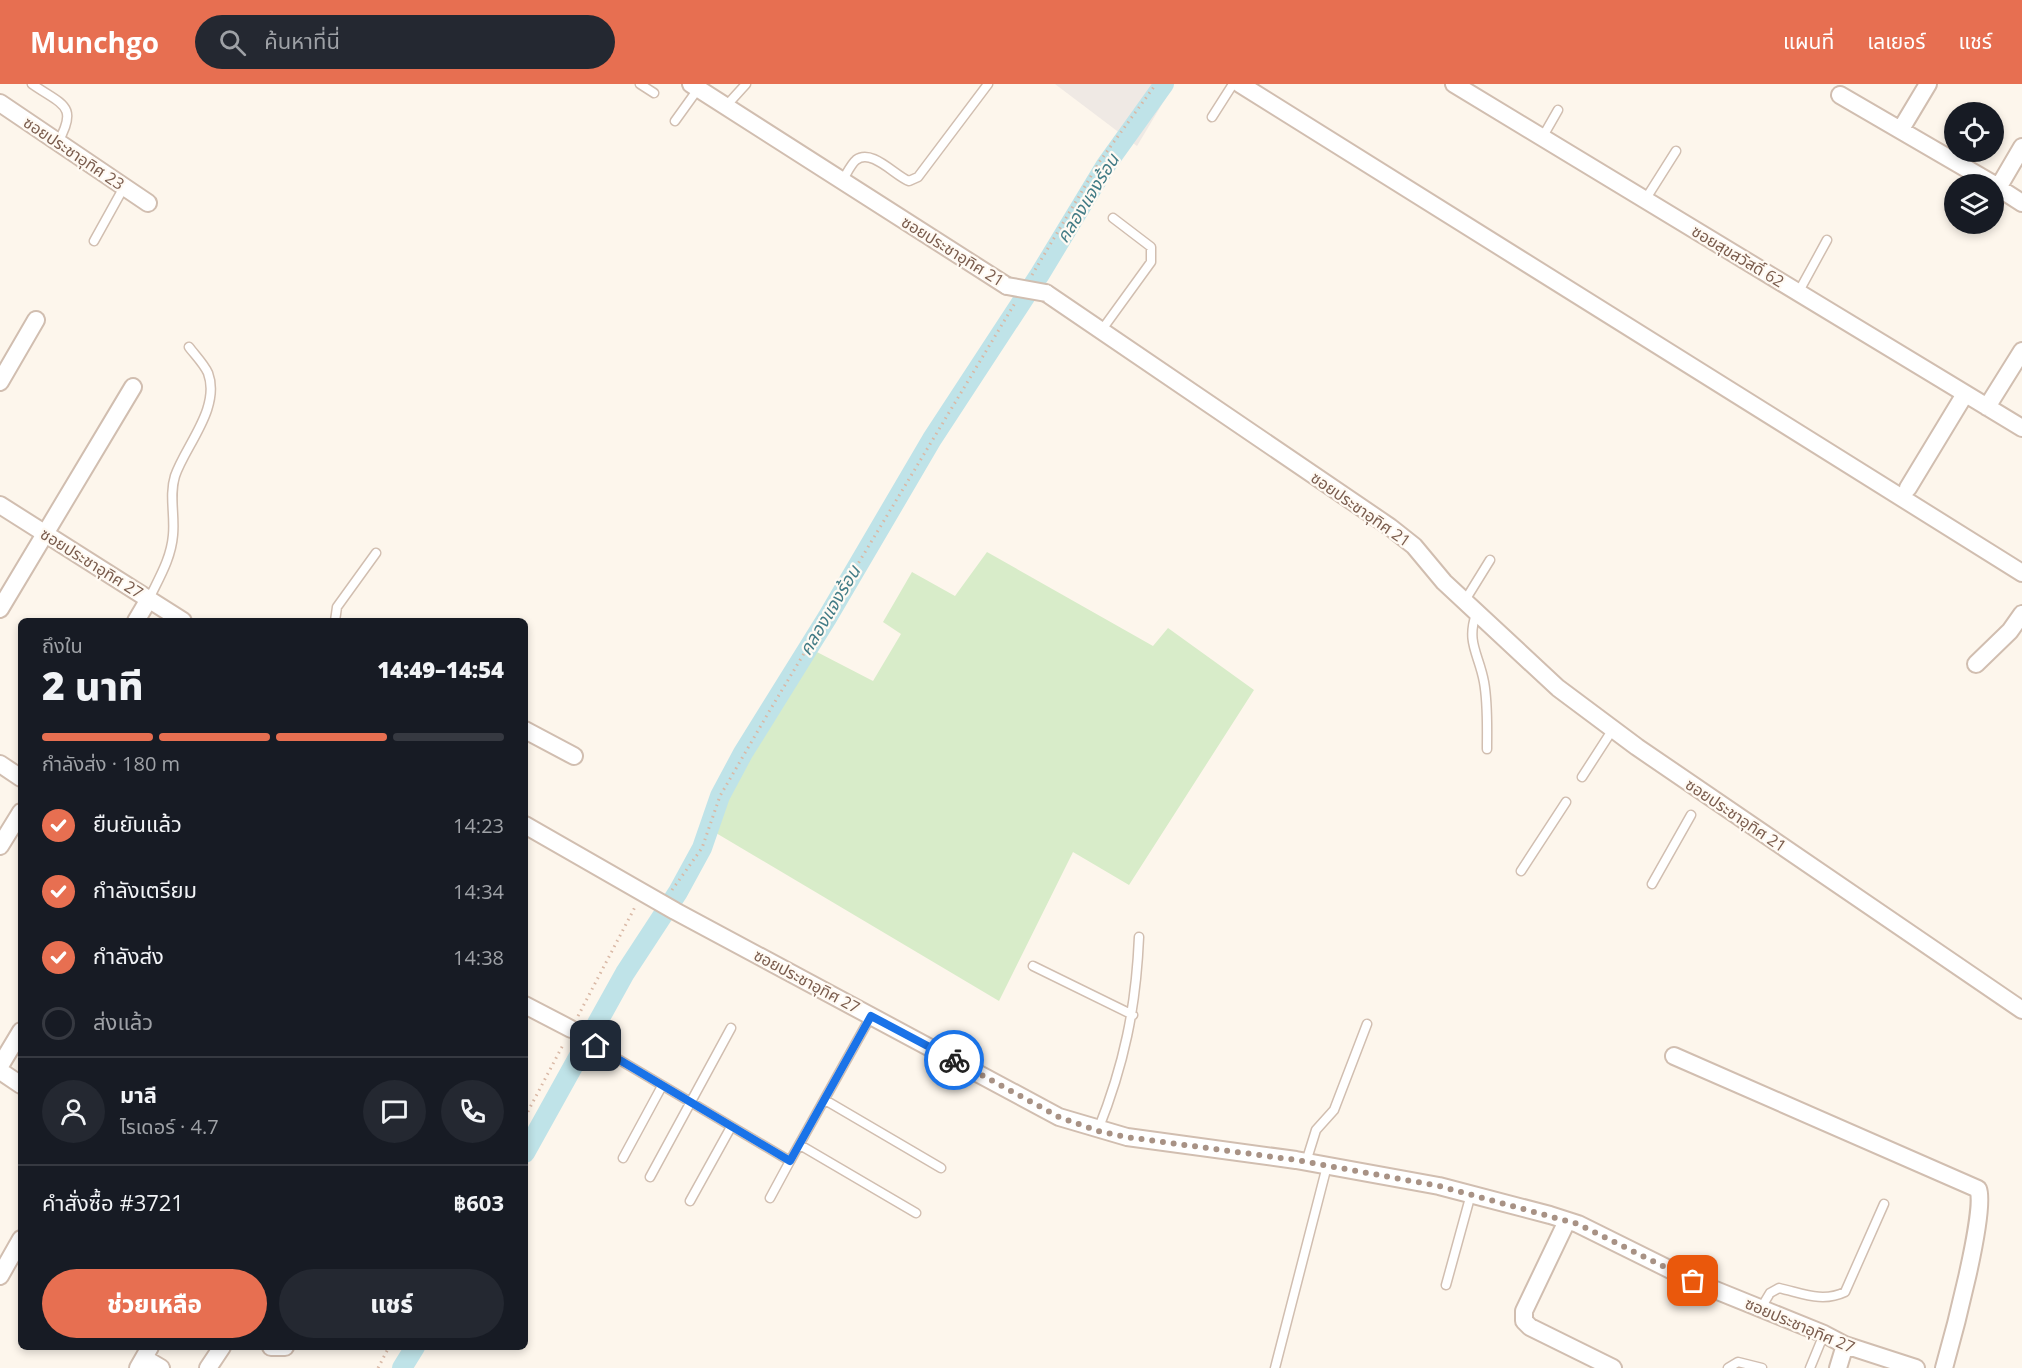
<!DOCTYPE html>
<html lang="th">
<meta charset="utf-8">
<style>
:root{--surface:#171b24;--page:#242831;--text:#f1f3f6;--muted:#9ea1a6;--line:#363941;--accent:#e76f51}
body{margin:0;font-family:"Open Sans","Noto Sans Thai",sans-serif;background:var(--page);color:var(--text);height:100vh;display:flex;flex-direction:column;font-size:22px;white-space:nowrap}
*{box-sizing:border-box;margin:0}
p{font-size:20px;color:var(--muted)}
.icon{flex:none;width:33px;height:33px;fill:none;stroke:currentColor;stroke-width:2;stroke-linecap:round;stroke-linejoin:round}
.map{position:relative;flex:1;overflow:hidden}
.sheet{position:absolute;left:18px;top:534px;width:510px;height:732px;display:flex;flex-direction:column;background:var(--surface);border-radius:9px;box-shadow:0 3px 9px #0003}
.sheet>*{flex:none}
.buttons{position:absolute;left:1944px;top:18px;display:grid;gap:12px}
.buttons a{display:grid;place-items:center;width:60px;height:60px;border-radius:50%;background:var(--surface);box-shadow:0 3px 9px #0003;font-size:30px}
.pin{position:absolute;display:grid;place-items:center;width:51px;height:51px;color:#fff;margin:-26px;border-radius:12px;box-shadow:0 3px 9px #0006}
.courier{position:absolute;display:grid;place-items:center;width:60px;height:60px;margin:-30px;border:4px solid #1a73e8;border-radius:50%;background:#fff;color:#222;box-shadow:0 2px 8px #0007}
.overview em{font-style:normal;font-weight:800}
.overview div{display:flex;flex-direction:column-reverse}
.overview{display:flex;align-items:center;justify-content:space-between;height:102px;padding:0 24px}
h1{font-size:39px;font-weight:800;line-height:45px}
.bar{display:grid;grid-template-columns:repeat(4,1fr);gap:9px 6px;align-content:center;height:72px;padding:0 24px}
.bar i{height:8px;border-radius:4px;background:var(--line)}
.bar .active{background:var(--accent)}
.bar p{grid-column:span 4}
.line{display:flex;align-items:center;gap:15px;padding:0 24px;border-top:2px solid var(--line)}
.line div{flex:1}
.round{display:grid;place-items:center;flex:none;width:63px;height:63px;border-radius:32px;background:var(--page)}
ol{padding:0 24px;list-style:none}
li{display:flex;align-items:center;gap:18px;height:66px}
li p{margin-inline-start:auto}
li .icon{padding:6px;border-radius:50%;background:var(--accent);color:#fff;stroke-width:4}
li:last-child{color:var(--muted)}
li i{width:33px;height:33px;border:3px solid var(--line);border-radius:50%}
.button{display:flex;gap:12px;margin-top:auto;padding:12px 24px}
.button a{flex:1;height:69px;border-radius:36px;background:var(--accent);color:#fff;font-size:24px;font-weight:800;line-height:69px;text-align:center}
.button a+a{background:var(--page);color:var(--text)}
header{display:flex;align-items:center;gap:36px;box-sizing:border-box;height:84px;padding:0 30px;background:var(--accent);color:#fff}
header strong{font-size:28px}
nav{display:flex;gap:33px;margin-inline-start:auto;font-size:21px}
.search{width:420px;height:54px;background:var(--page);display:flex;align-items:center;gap:15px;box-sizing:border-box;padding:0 21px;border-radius:33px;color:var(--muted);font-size:22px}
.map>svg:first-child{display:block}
.industrial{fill:#efe9e4}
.green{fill:#d8ecc9}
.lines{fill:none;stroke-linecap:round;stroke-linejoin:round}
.canal{stroke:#bfe3e8;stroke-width:20}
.service-casing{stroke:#d1beb0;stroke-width:11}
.minor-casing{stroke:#d1beb0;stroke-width:20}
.path{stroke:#d9b8a5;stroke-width:3;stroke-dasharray:1.5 4.5;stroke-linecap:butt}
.service{stroke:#fff;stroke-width:8}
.minor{stroke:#fff;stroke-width:16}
.minor-bridge-casing{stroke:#d1beb0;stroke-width:20;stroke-linecap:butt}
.minor-bridge{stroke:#fff;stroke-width:16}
.done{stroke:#a89285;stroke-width:6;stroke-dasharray:0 10.8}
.route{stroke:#1a73e8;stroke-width:8}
.labels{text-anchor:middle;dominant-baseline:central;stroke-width:4.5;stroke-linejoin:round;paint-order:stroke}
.street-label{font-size:16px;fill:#7a5c4d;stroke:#fffaf3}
.water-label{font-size:18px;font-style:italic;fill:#437c86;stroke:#fffaf3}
</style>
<header>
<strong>Munchgo</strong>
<div class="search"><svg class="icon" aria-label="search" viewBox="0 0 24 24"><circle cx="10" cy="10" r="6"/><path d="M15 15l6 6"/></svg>ค้นหาที่นี่</div>
<nav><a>แผนที่</a><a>เลเยอร์</a><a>แชร์</a></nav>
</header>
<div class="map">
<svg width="2022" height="1284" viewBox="0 0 2022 1284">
<rect width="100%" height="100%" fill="#fdf6ec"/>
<path class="industrial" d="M 1055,0 L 1174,0 L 1137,62 Z"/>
<path class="green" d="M 987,468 L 1153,562 L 1168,544 L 1254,606 L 1129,801 L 1073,768 L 999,917 L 716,749 C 716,702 787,609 815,567 L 873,597 L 901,550 L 883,538 L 912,488 L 955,512 Z"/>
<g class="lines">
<path class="canal" d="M 525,1069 L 625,889 L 678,808 L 702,764 L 720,712 L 743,669 L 827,534 L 932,355 L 1040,190 L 1106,81 L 1164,0
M 402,1284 L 415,1263"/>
<g class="service-casing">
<path id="service" d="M 32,0 C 62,21 79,21 58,58
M 640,0 L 654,9
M 726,22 L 746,0
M 1212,33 L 1233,0
M 675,37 L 698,5
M 1542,54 L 1558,26
M 842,97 C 846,91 851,80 856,76 C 872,64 895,92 909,97 L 918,93 L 988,0
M 1645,116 L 1676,67
M 94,157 L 124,103
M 1798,209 L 1827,156
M 1101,247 L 1151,178 L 1151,163 L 1113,134
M 149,515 C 159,494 171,475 173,451 C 175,431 169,411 175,392 C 185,362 221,324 208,289 C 204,280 195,271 189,263
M 1464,518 L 1490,476
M 1476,530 C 1466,559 1479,570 1484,598 C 1488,620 1487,642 1487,665
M 335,537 L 337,523 L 376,469
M 1582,693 L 1613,645
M 1521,787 L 1566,718
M 1652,800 L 1691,731
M 1033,882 L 1133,931
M 596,962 L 790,1077 L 871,932
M 825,1016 L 941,1084
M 1098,1046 C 1124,981 1136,924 1139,853
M 800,1061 L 916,1129
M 623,1074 L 662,1002
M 1306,1078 L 1316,1046 L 1334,1026 L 1367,940
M 650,1093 L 731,944
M 770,1114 L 790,1077
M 690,1117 L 731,1043
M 1446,1201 L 1471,1110
M 1761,1224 L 1770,1209 L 1779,1204 C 1802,1209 1822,1219 1845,1208 L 1884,1120
M 1275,1284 L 1327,1082
M 1728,1284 L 1738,1278 L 1762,1284
M 1810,1284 L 1824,1250"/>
</g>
<g class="minor-casing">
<path id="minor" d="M 691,0 L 1007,202
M 1240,0 L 2022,489
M 1454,0 L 2022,344
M 1840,11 L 1993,100
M 0,19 L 148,119
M 1901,45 L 1928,0
M 1994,101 L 2022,119
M 1998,104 L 2022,63
M 1046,209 L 1390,443 L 1414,462 L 1444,498 L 1558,604 L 1637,663 L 2022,926
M 0,298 L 36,236
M 1987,323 L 2022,267
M 1908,404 L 1965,310
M 0,421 L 183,537
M 0,525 L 133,303
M 136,537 L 149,515
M 1976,580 L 2010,547 L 2022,530
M 525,646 L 574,672
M 0,680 L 21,694
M 525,741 L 675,827 L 1059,1033 L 1127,1053 L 1296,1076 L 1439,1102 L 1550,1131 L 1578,1140 L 1693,1197 L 1824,1250 L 1845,1261 L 1916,1284
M 0,762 L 21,728
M 525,921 L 571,945
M 1674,972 L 1978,1105 C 1987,1126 1952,1256 1944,1284
M 0,982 L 21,947
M 0,987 L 21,1001
M 1567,1137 L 1524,1227 L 1524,1237 L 1530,1243 L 1613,1284
M 0,1192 L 21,1155
M 271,1263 L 285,1263
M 144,1274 L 161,1284
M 138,1284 L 150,1263
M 208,1284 L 222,1263
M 1838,1284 L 1845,1261"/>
</g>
<path class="path" d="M 1032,191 L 1100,77 L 1156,0
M 672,806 L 702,764 L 720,712 L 770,626 L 1015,219
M 578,932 L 635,823
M 525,1033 L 564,959
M 378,1284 L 389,1263"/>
<use href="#service" class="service"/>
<use href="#minor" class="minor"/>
<g class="minor-bridge-casing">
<path id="minor-bridge" d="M 1007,202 L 1046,209"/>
</g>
<use href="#minor-bridge" class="minor-bridge"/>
</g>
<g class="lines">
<path class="done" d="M 954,976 L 1059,1033 L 1098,1047 L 1126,1053 L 1296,1076 L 1439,1102 L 1578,1140 L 1693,1197"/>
<path class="route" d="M 596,962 L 790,1077 L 871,932 L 954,976"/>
</g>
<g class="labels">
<g class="street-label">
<text transform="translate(74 69) rotate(34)">ซอยประชาอุทิศ 23</text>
<text transform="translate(953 167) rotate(32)">ซอยประชาอุทิศ 21</text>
<text transform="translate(1738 172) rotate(31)">ซอยสุขสวัสดิ์ 62</text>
<text transform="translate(1361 425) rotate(35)">ซอยประชาอุทิศ 21</text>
<text transform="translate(92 479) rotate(32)">ซอยประชาอุทิศ 27</text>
<text transform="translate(1736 731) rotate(34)">ซอยประชาอุทิศ 21</text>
<text transform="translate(807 897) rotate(28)">ซอยประชาอุทิศ 27</text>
<text transform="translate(1800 1241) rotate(23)">ซอยประชาอุทิศ 27</text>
</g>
<g class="water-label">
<text transform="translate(1087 114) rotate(-58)">คลองแจงร้อน</text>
<text transform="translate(829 526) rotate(-59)">คลองแจงร้อน</text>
</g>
</g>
</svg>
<div class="buttons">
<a><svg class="icon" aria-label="locate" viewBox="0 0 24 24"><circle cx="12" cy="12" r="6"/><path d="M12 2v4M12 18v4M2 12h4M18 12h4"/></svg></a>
<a><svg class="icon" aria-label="layers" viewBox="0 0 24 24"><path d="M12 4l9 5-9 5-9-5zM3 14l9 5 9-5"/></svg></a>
</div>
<div class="pin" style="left:1693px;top:1197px;background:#ea580c"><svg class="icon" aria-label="bag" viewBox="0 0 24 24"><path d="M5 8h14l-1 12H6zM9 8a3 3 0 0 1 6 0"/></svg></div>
<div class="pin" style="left:596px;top:962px;background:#1f2937"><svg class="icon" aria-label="home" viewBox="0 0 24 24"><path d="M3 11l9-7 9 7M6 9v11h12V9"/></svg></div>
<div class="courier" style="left:954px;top:976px"><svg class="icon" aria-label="bike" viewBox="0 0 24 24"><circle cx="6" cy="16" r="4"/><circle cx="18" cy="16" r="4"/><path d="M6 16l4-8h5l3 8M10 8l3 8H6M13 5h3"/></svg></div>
<section class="sheet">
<div class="overview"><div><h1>2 นาที</h1><p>ถึงใน</p></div><em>14:49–14:54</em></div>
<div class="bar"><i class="active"></i><i class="active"></i><i class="active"></i><i></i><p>กำลังส่ง · 180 m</p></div>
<ol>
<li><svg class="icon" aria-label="check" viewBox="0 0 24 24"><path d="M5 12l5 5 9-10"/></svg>ยืนยันแล้ว<p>14:23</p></li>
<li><svg class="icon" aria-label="check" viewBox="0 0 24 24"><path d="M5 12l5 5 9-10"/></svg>กำลังเตรียม<p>14:34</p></li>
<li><svg class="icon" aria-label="check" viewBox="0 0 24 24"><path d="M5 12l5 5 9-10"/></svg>กำลังส่ง<p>14:38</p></li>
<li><i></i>ส่งแล้ว</li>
</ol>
<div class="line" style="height:108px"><a class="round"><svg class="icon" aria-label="person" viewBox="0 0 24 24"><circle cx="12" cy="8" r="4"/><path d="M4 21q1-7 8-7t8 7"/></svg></a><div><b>มาลี</b><p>ไรเดอร์ · 4.7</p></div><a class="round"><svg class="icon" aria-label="chat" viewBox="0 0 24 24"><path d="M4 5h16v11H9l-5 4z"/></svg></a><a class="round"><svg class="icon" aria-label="phone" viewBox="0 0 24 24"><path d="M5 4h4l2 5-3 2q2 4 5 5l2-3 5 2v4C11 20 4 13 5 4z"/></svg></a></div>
<div class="line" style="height:78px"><div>คำสั่งซื้อ #3721</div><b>฿603</b></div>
<div class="button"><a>ช่วยเหลือ</a><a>แชร์</a></div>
</section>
</div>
